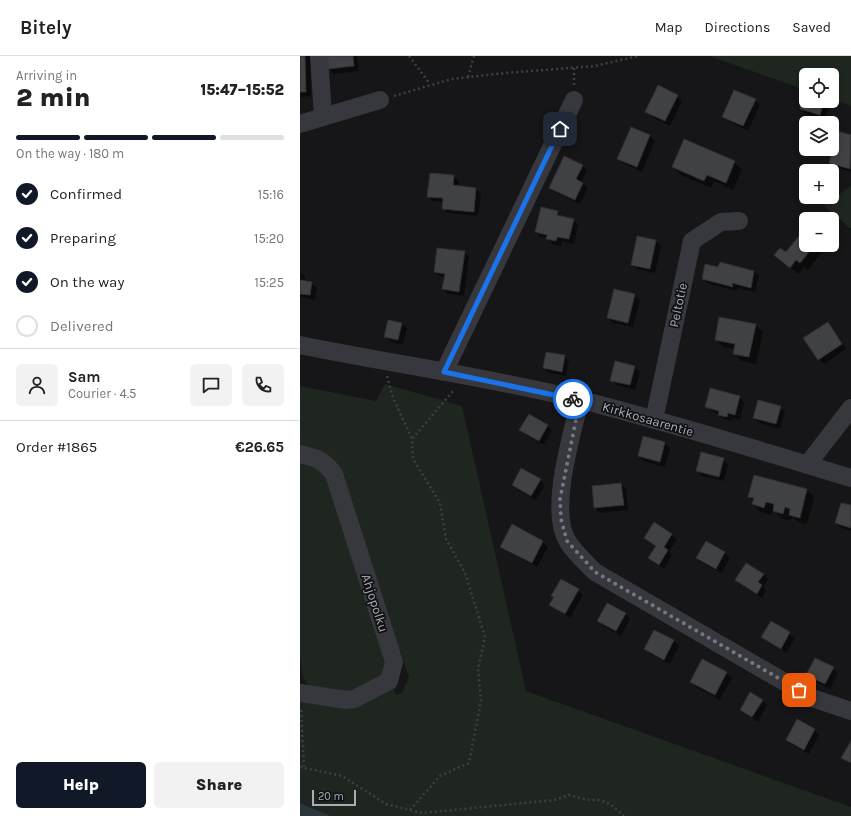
<!DOCTYPE html>
<meta charset="utf-8">
<style>
:root{--surface:#fff;--page:#f2f2f2;--text:#222;--muted:#767676;--line:#e0e0e0;--accent:#111827}
body{margin:0;font-family:Karla,sans-serif;background:var(--page);color:var(--text);height:100vh;display:flex;flex-direction:column;font-size:15px;white-space:nowrap}
*{box-sizing:border-box;margin:0}
p{font-size:13px;color:var(--muted)}
.icon{flex:none;width:22px;height:22px;fill:none;stroke:currentColor;stroke-width:2;stroke-linecap:round;stroke-linejoin:round}
.map{position:relative;flex:1;overflow:hidden}
.drawer{display:flex;flex-direction:column;background:var(--surface);width:300px}
.drawer>*{flex:none}
.buttons{position:absolute;left:499px;top:12px;display:grid;gap:8px}
.buttons a{display:grid;place-items:center;width:40px;height:40px;border-radius:6px;background:var(--surface);box-shadow:0 2px 6px #0003;font-size:20px}
.scale{position:absolute;left:12px;bottom:10px;width:44px;box-sizing:border-box;padding-left:4px;border:2px solid #a8adb8;border-top:0;font-size:11px;line-height:14px;white-space:nowrap;color:#a8adb8;-webkit-text-stroke:3px #111113;paint-order:stroke}
.pin{position:absolute;display:grid;place-items:center;width:34px;height:34px;color:#fff;margin:-17px;border-radius:8px;box-shadow:0 2px 6px #0006}
.courier{position:absolute;display:grid;place-items:center;width:40px;height:40px;margin:-20px;border:3px solid #1a73e8;border-radius:50%;background:#fff;color:#222;box-shadow:0 1px 5px #0007}
.head em{font-style:normal;font-weight:800}
.head div{display:flex;flex-direction:column-reverse}
.head{display:flex;align-items:center;justify-content:space-between;height:68px;padding:0 16px}
h1{font-size:26px;font-weight:800;line-height:30px}
.bar{display:grid;grid-template-columns:repeat(4,1fr);gap:6px 4px;align-content:center;height:48px;padding:0 16px}
.bar i{height:5px;border-radius:3px;background:var(--line)}
.bar .on{background:var(--accent)}
.bar p{grid-column:span 4}
.line{display:flex;align-items:center;gap:10px;padding:0 16px;border-top:1px solid var(--line)}
.line div{flex:1}
.round{display:grid;place-items:center;flex:none;width:42px;height:42px;border-radius:6px;background:var(--page)}
ol{padding:0 16px;list-style:none}
li{display:flex;align-items:center;gap:12px;height:44px}
li p{margin-inline-start:auto}
li .icon{padding:4px;border-radius:50%;background:var(--accent);color:#fff;stroke-width:4}
li:last-child{color:var(--muted)}
li i{width:22px;height:22px;border:2px solid var(--line);border-radius:50%}
.cta{display:flex;gap:8px;margin-top:auto;padding:8px 16px}
.cta a{flex:1;height:46px;border-radius:6px;background:var(--accent);color:#fff;font-size:16px;font-weight:800;line-height:46px;text-align:center}
.cta a+a{background:var(--page);color:var(--text)}
header{display:flex;align-items:center;gap:24px;box-sizing:border-box;height:56px;padding:0 20px;background:var(--surface);border-bottom:1px solid var(--line)}
header strong{font-size:19px}
nav{display:flex;gap:22px;margin-inline-start:auto;font-size:14px}
main{display:flex;flex:1;min-height:0}
.map>svg:first-child{display:block}
.green{fill:#1e261f}
.water{fill:#2c353c}
.shadow{fill:#0007}
.building{fill:#404145;stroke:#303034}
.lines{fill:none;stroke-linecap:round;stroke-linejoin:round}
.path{stroke:#3d3f44;stroke-width:2.5;stroke-dasharray:2 3;stroke-linecap:butt}
.minor{stroke:#37383d;stroke-width:18}
.done{stroke:#757880;stroke-width:4;stroke-dasharray:0 7.2}
.route{stroke:#1a73e8;stroke-width:5}
.labels{text-anchor:middle;dominant-baseline:central;stroke-width:3.5;stroke-linejoin:round;paint-order:stroke}
.street-label{font-size:13px;fill:#a8adb8;stroke:#111113}
</style>
<header>
<strong>Bitely</strong>
<nav><a>Map</a><a>Directions</a><a>Saved</a></nav>
</header>
<main>
<section class="drawer">
<div class="head"><div><h1>2 min</h1><p>Arriving in</p></div><em>15:47–15:52</em></div>
<div class="bar"><i class="on"></i><i class="on"></i><i class="on"></i><i></i><p>On the way · 180 m</p></div>
<ol>
<li><svg class="icon" aria-label="check" viewBox="0 0 24 24"><path d="M5 12l5 5 9-10"/></svg>Confirmed<p>15:16</p></li>
<li><svg class="icon" aria-label="check" viewBox="0 0 24 24"><path d="M5 12l5 5 9-10"/></svg>Preparing<p>15:20</p></li>
<li><svg class="icon" aria-label="check" viewBox="0 0 24 24"><path d="M5 12l5 5 9-10"/></svg>On the way<p>15:25</p></li>
<li><i></i>Delivered</li>
</ol>
<div class="line" style="height:72px"><a class="round"><svg class="icon" aria-label="person" viewBox="0 0 24 24"><circle cx="12" cy="8" r="4"/><path d="M4 21q1-7 8-7t8 7"/></svg></a><div><b>Sam</b><p>Courier · 4.5</p></div><a class="round"><svg class="icon" aria-label="chat" viewBox="0 0 24 24"><path d="M4 5h16v11H9l-5 4z"/></svg></a><a class="round"><svg class="icon" aria-label="phone" viewBox="0 0 24 24"><path d="M5 4h4l2 5-3 2q2 4 5 5l2-3 5 2v4C11 20 4 13 5 4z"/></svg></a></div>
<div class="line" style="height:52px"><div>Order #1865</div><b>€26.65</b></div>
<div class="cta"><a>Help</a><a>Share</a></div>
</section>
<div class="map">
<svg width="551" height="760" viewBox="0 0 551 760">
<rect width="100%" height="100%" fill="#161618"/>
<path class="green" d="M 409,0 L 551,0 L 551,50 L 532,43 L 532,19 L 506,19 L 506,34 Z
M 551,130 L 551,172 L 550,172 L 523,149 Z
M 85,328 L 162,350 L 226,635 L 551,751 L 551,760 L 31,760 L 0,747 L 0,641 L 92,629 L 96,639 L 102,637 L 109,621 L 38,419 L 0,391 L 0,330 L 76,345 Z
M 0,402 L 29,416 L 88,603 L 86,620 L 47,640 L 10,632 L 3,622 L 0,601 Z"/>
<path class="water" d="M 0,747 L 31,760 L 0,760 Z"/>
<path class="shadow" d="M 0,0 L 10,0 L 11,40 L 0,41 Z
M 28,0 L 57,0 L 59,15 L 34,18 L 29,13 Z
M 505,37 L 506,45 L 527,45 L 530,48 L 525,63 L 506,58 L 501,53 Z
M 377,40 L 382,45 L 370,70 L 352,61 L 347,56 Z
M 455,44 L 460,49 L 448,75 L 428,65 L 423,60 Z
M 331,72 L 350,80 L 355,85 L 342,116 L 324,108 L 319,103 Z
M 538,76 L 551,80 L 551,116 L 535,111 L 530,107 Z
M 434,106 L 442,114 L 433,134 L 414,125 L 411,132 L 381,119 L 373,111 Z
M 282,109 L 287,114 L 281,127 L 288,132 L 280,148 L 255,136 L 250,131 Z
M 131,118 L 154,120 L 159,125 L 158,131 L 176,133 L 181,138 L 178,160 L 148,157 L 143,152 L 143,146 L 133,145 L 128,140 Z
M 257,156 L 262,161 L 273,164 L 278,168 L 274,188 L 262,185 L 261,190 L 252,188 L 247,182 L 241,181 L 236,176 Z
M 506,172 L 506,189 L 527,190 L 508,214 L 504,211 L 498,218 L 475,199 L 486,198 Z
M 338,181 L 356,185 L 361,190 L 355,217 L 337,213 L 332,208 Z
M 164,196 L 169,201 L 164,240 L 148,238 L 143,233 L 145,221 L 140,220 L 135,216 Z
M 419,212 L 454,215 L 459,220 L 455,236 L 437,232 L 437,235 L 408,228 L 403,223 Z
M 0,216 L 5,221 L 5,226 L 12,227 L 17,232 L 15,244 L 1,241 L 0,246 Z
M 335,239 L 340,244 L 333,271 L 313,267 L 308,262 Z
M 89,265 L 102,268 L 107,272 L 103,289 L 91,286 L 86,281 Z
M 528,267 L 546,293 L 524,308 L 519,303 Z
M 455,269 L 463,276 L 456,308 L 441,305 L 434,297 L 435,293 L 423,291 L 416,283 Z
M 264,300 L 269,305 L 266,320 L 249,317 L 244,312 Z
M 335,311 L 340,316 L 335,334 L 316,329 L 312,324 Z
M 439,341 L 444,346 L 440,364 L 433,362 L 432,365 L 424,363 L 406,351 Z
M 480,351 L 485,356 L 480,373 L 459,367 L 454,362 Z
M 247,370 L 252,374 L 244,389 L 226,379 L 221,374 Z
M 344,381 L 365,387 L 370,392 L 365,411 L 344,405 L 339,400 Z
M 423,403 L 428,408 L 424,425 L 402,420 L 397,415 Z
M 240,424 L 245,429 L 236,444 L 218,434 L 213,429 Z
M 321,428 L 326,433 L 328,454 L 300,457 L 295,452 Z
M 507,434 L 514,441 L 507,468 L 498,466 L 492,460 L 491,465 L 481,462 L 473,454 L 471,459 L 460,456 L 453,448 L 454,445 L 449,441 Z
M 551,450 L 551,475 L 541,472 L 536,467 Z
M 354,468 L 377,483 L 369,496 L 372,499 L 364,513 L 349,502 L 356,491 L 345,482 Z
M 212,470 L 243,486 L 248,491 L 237,511 L 207,495 L 202,490 Z
M 406,487 L 425,497 L 430,502 L 421,517 L 402,507 L 397,502 Z
M 463,518 L 468,523 L 463,531 L 466,534 L 462,542 L 437,524 Z
M 278,534 L 283,539 L 270,562 L 251,549 L 255,542 L 252,540 Z
M 307,548 L 325,558 L 330,563 L 321,580 L 303,570 L 298,565 Z
M 472,566 L 495,582 L 486,597 L 463,581 Z
M 355,575 L 374,585 L 379,590 L 370,608 L 350,598 L 345,593 Z
M 403,604 L 427,617 L 432,622 L 420,644 L 396,631 L 391,626 Z
M 533,612 L 538,617 L 530,633 L 512,623 L 507,618 Z
M 462,644 L 467,649 L 458,666 L 441,654 Z
M 514,674 L 519,679 L 509,698 L 492,689 L 487,684 Z
M 551,687 L 551,709 L 542,702 Z"/>
<path class="building" d="M 0,0 L 5,0 L 6,36 L 0,36 Z
M 27,0 L 53,0 L 54,10 L 28,13 Z
M 358,29 L 378,39 L 365,65 L 345,56 Z
M 434,34 L 456,43 L 443,70 L 422,61 Z
M 505,36 L 506,45 L 524,45 L 520,59 L 500,53 Z
M 331,71 L 350,79 L 337,111 L 317,103 Z
M 537,75 L 551,79 L 550,113 L 529,107 Z
M 384,83 L 435,105 L 426,127 L 407,119 L 404,125 L 372,111 Z
M 264,100 L 283,109 L 276,123 L 283,127 L 275,144 L 249,132 Z
M 130,117 L 154,119 L 153,129 L 176,132 L 174,156 L 142,153 L 143,142 L 127,141 Z
M 241,151 L 258,155 L 257,159 L 274,163 L 269,183 L 257,181 L 256,185 L 246,183 L 247,179 L 235,176 Z
M 506,159 L 511,163 L 506,163 L 506,189 L 515,189 L 500,207 L 496,204 L 490,212 L 474,199 L 480,192 L 486,196 L 506,171 L 500,166 Z
M 337,180 L 356,184 L 350,213 L 331,209 Z
M 137,192 L 165,195 L 159,236 L 142,233 L 145,218 L 134,216 Z
M 420,206 L 454,215 L 451,232 L 432,227 L 433,231 L 402,223 L 405,208 L 418,211 Z
M 0,224 L 12,226 L 10,239 L 0,238 Z
M 314,233 L 335,238 L 328,267 L 307,262 Z
M 419,261 L 456,268 L 449,301 L 433,298 L 435,288 L 415,284 Z
M 88,264 L 102,267 L 98,284 L 84,281 Z
M 528,266 L 542,288 L 518,304 L 503,282 Z
M 246,296 L 265,299 L 262,316 L 243,312 Z
M 315,305 L 335,310 L 330,329 L 310,325 Z
M 410,332 L 440,340 L 435,359 L 428,357 L 427,361 L 418,359 L 419,355 L 405,351 Z
M 458,344 L 481,350 L 476,368 L 453,362 Z
M 229,358 L 248,369 L 239,385 L 219,374 Z
M 343,380 L 365,386 L 360,406 L 338,400 Z
M 401,396 L 424,402 L 419,421 L 396,415 Z
M 221,412 L 241,423 L 231,440 L 212,429 Z
M 454,419 L 507,433 L 500,462 L 489,459 L 490,453 L 485,451 L 483,458 L 473,455 L 474,448 L 466,446 L 464,452 L 452,448 L 454,442 L 448,441 Z
M 321,427 L 324,449 L 294,452 L 292,430 Z
M 541,447 L 551,449 L 551,472 L 535,467 Z
M 354,466 L 372,478 L 364,491 L 368,494 L 359,509 L 348,502 L 356,490 L 344,482 Z
M 212,468 L 243,485 L 232,507 L 200,491 Z
M 406,485 L 425,496 L 416,513 L 396,502 Z
M 446,507 L 464,518 L 458,526 L 462,529 L 457,538 L 435,524 Z
M 261,523 L 279,533 L 265,558 L 249,549 L 254,541 L 251,540 Z
M 307,547 L 326,557 L 316,575 L 297,565 Z
M 471,565 L 490,576 L 481,593 L 461,581 Z
M 354,574 L 374,584 L 364,604 L 344,593 Z
M 515,602 L 534,611 L 525,628 L 506,619 Z
M 402,603 L 427,616 L 415,639 L 390,626 Z
M 450,636 L 463,644 L 452,661 L 440,654 Z
M 497,663 L 515,673 L 504,694 L 486,684 Z
M 551,685 L 551,707 L 541,702 Z"/>
<g class="lines">
<path class="path" d="M 109,0 L 130,28
M 274,12 L 274,29
M 168,21 L 174,0
M 94,40 L 152,23 L 205,17 L 295,10 L 338,0
M 87,320 L 93,342 L 112,383
M 1,654 L 4,711
M 0,711 L 42,720 L 86,748 L 122,757 L 255,744 L 269,739 L 287,744 L 299,744 L 310,748 L 324,760
M 110,754 L 140,720 L 169,707 L 181,645 L 178,613 L 185,581 L 165,517 L 146,483 L 140,447 L 113,403 L 112,383 L 154,334"/>
<path class="minor" d="M 19,0 L 23,60
M 0,68 L 80,44
M 0,289 C 93,308 189,321 281,344 C 372,367 462,395 551,422
M 144,316 L 274,44
M 280,344 C 272,379 248,455 268,486 C 275,497 286,507 295,516 L 512,642 L 551,655
M 354,364 L 392,185 L 421,166 L 439,165
M 0,398 C 17,402 23,404 34,418 L 94,606 L 89,625 L 54,643 L 46,644 L 0,637
M 507,409 L 551,352"/>
</g>
<g class="lines">
<path class="done" d="M 273,343 L 280,344 L 260,443 L 261,463 L 267,485 L 295,516 L 499,634"/>
<path class="route" d="M 260,73 L 144,316 L 273,343"/>
</g>
<g class="labels">
<g class="street-label">
<text transform="translate(378 249) rotate(-78)">Peltotie</text>
<text transform="translate(348 363) rotate(16)">Kirkkosaarentie</text>
<text transform="translate(75 547) rotate(72)">Ahjopolku</text>
</g>
</g>
</svg>
<div class="buttons">
<a><svg class="icon" aria-label="locate" viewBox="0 0 24 24"><circle cx="12" cy="12" r="6"/><path d="M12 2v4M12 18v4M2 12h4M18 12h4"/></svg></a>
<a><svg class="icon" aria-label="layers" viewBox="0 0 24 24"><path d="M12 4l9 5-9 5-9-5zM3 14l9 5 9-5"/></svg></a>
<a>+</a>
<a>−</a>
</div>
<div class="scale">20 m</div>
<div class="pin" style="left:499px;top:634px;background:#ea580c"><svg class="icon" aria-label="bag" viewBox="0 0 24 24"><path d="M5 8h14l-1 12H6zM9 8a3 3 0 0 1 6 0"/></svg></div>
<div class="pin" style="left:260px;top:73px;background:#1f2937"><svg class="icon" aria-label="home" viewBox="0 0 24 24"><path d="M3 11l9-7 9 7M6 9v11h12V9"/></svg></div>
<div class="courier" style="left:273px;top:343px"><svg class="icon" aria-label="bike" viewBox="0 0 24 24"><circle cx="6" cy="16" r="4"/><circle cx="18" cy="16" r="4"/><path d="M6 16l4-8h5l3 8M10 8l3 8H6M13 5h3"/></svg></div>
</div>
</main>
